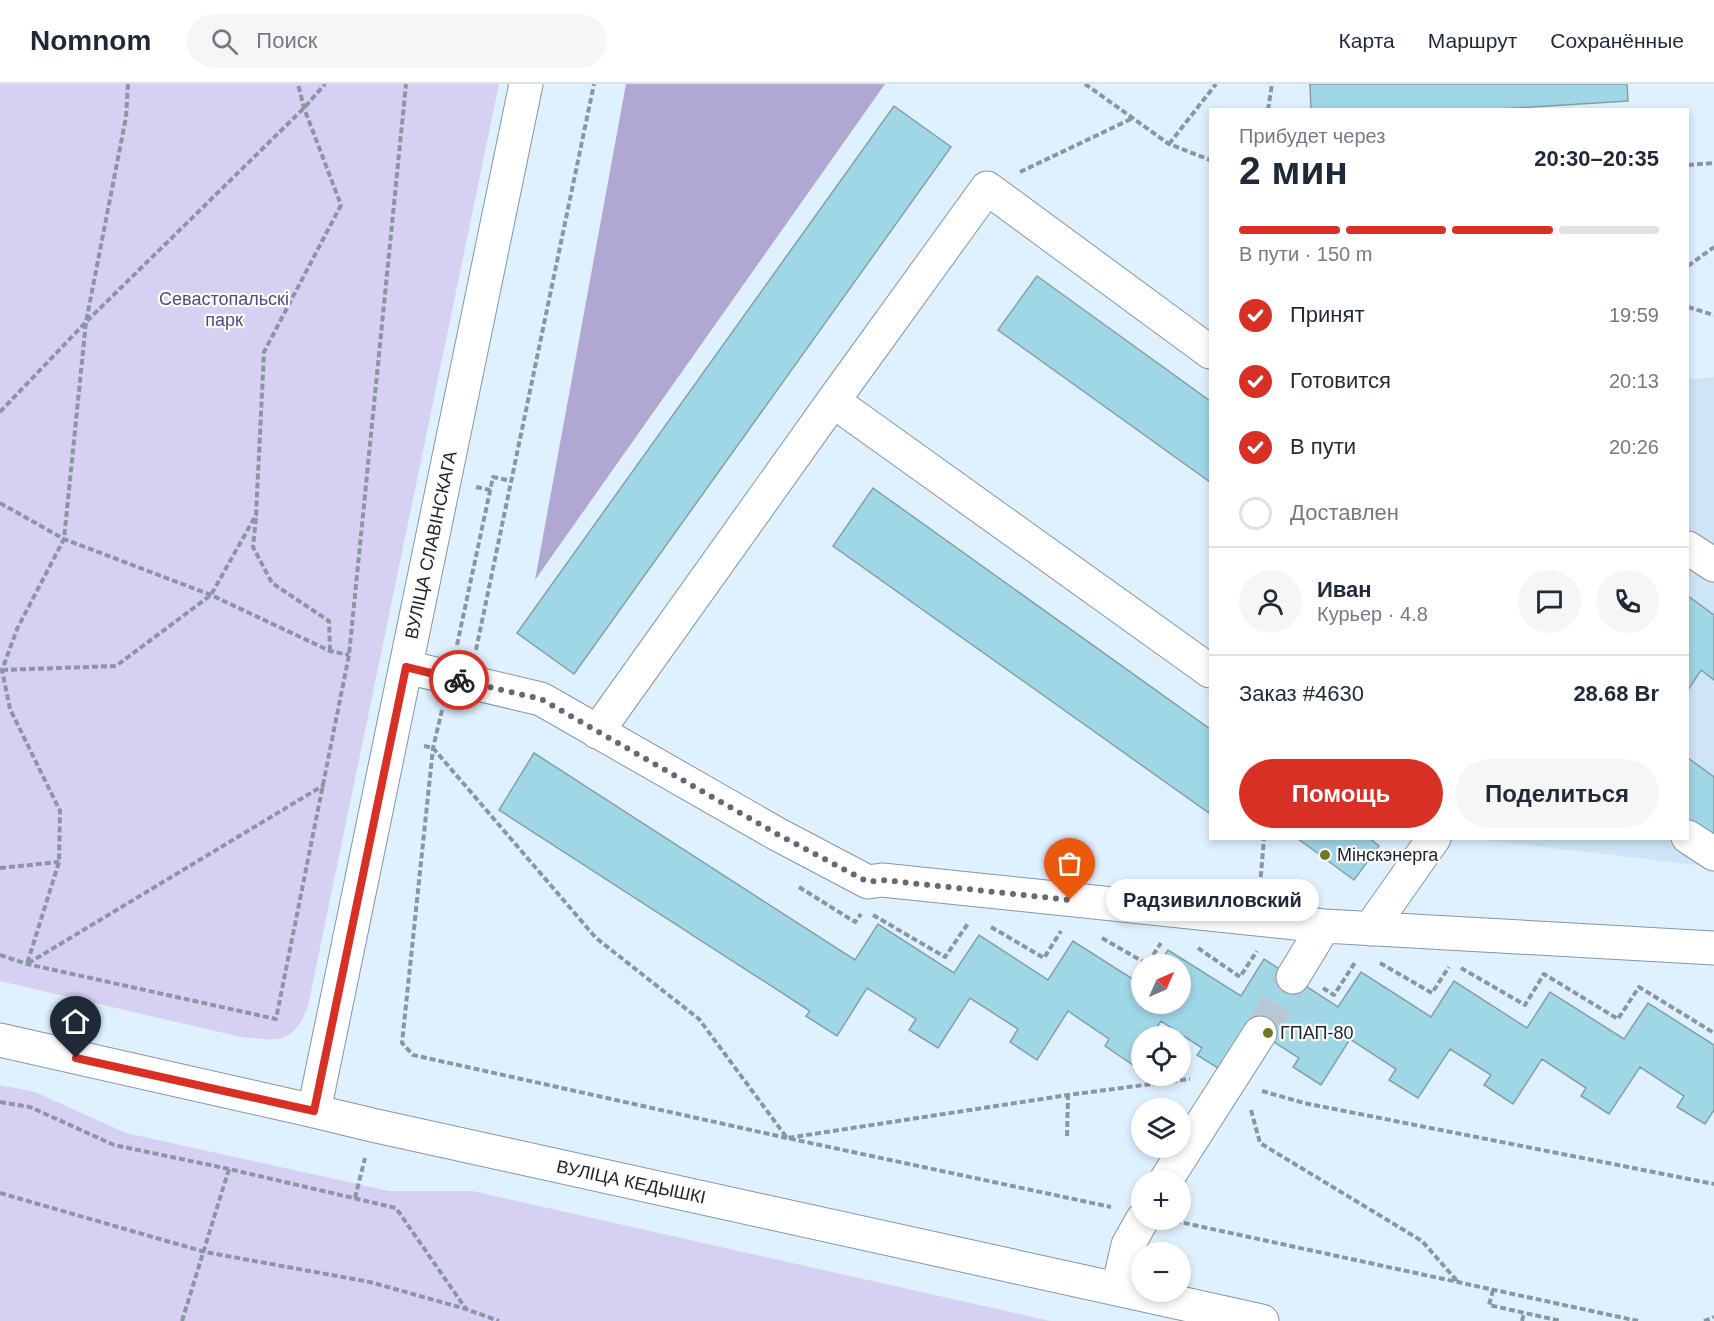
<!DOCTYPE html>
<html lang="ru">
<meta charset="utf-8">
<style>
:root{--surface:#fff;--page:#f6f6f7;--text:#1f2937;--muted:#747a83;--line:#e0e1e3;--accent:#d93025}
body{margin:0;font-family:Helvetica,sans-serif;background:var(--page);color:var(--text);height:100vh;display:flex;flex-direction:column;font-size:22px;white-space:nowrap}
*{box-sizing:border-box;margin:0}
p{font-size:20px;color:var(--muted)}
.icon{flex:none;width:33px;height:33px;fill:none;stroke:currentColor;stroke-width:2;stroke-linecap:round;stroke-linejoin:round}
.map{position:relative;flex:1;overflow:hidden}
.drawer{position:absolute;left:1209px;top:24px;width:480px;height:732px;display:flex;flex-direction:column;background:var(--surface);border-radius:0px;box-shadow:0 3px 9px #0003}
.drawer>*{flex:none}
.needle{width:39px;rotate:45deg}
.controls{position:absolute;left:1131px;top:870px;display:grid;gap:12px}
.controls a{display:grid;place-items:center;width:60px;height:60px;border-radius:50%;background:var(--surface);box-shadow:0 3px 9px #0003;font-size:30px}
.pin{position:absolute;display:grid;place-items:center;width:51px;height:51px;color:#fff;margin:-62px -26px;border-radius:50% 50% 50% 0;rotate:-45deg;box-shadow:0 0 6px #0007}
.pin .icon{rotate:45deg}
.courier{position:absolute;display:grid;place-items:center;width:60px;height:60px;margin:-30px;border:4px solid #d93025;border-radius:50%;background:#fff;color:#222;box-shadow:0 2px 8px #0007}
.bubble{position:absolute;height:42px;border-radius:21px;background:var(--surface);box-shadow:0 3px 9px #0003;font-size:20px;font-weight:800;line-height:42px;text-align:center}
.summary em{font-style:normal;font-weight:800}
.summary div{display:flex;flex-direction:column-reverse}
.summary{display:flex;align-items:center;justify-content:space-between;height:102px;padding:0 30px}
h1{font-size:39px;font-weight:800;line-height:45px}
.bar{display:grid;grid-template-columns:repeat(4,1fr);gap:9px 6px;align-content:center;height:72px;padding:0 30px}
.bar i{height:8px;border-radius:4px;background:var(--line)}
.bar .on{background:var(--accent)}
.bar p{grid-column:span 4}
.line{display:flex;align-items:center;gap:15px;padding:0 30px;border-top:2px solid var(--line)}
.line div{flex:1}
.round{display:grid;place-items:center;flex:none;width:63px;height:63px;border-radius:32px;background:var(--page)}
ol{padding:0 30px;list-style:none}
li{display:flex;align-items:center;gap:18px;height:66px}
li p{margin-inline-start:auto}
li .icon{padding:6px;border-radius:50%;background:var(--accent);color:#fff;stroke-width:4}
li:last-child{color:var(--muted)}
li i{width:33px;height:33px;border:3px solid var(--line);border-radius:50%}
.primary-button{display:flex;gap:12px;margin-top:auto;padding:12px 30px}
.primary-button a{flex:1;height:69px;border-radius:36px;background:var(--accent);color:#fff;font-size:24px;font-weight:800;line-height:69px;text-align:center}
.primary-button a+a{background:var(--page);color:var(--text)}
header{display:flex;align-items:center;gap:36px;box-sizing:border-box;height:84px;padding:0 30px;background:var(--surface);border-bottom:2px solid var(--line)}
header strong{font-size:28px}
nav{display:flex;gap:33px;margin-inline-start:auto;font-size:21px}
.search{width:420px;height:54px;background:var(--page);display:flex;align-items:center;gap:15px;box-sizing:border-box;padding:0 21px;border-radius:33px;color:var(--muted);font-size:22px}
.map>svg:first-child{display:block}
.built{fill:#cee4f7}
.green{fill:#d6d0f2}
.forest{fill:#b0a8d2}
.building{fill:#a0d7e7;stroke:#84a0a8;stroke-width:1.5}
.lines{fill:none;stroke-linecap:round;stroke-linejoin:round}
.minor-tunnel{stroke:#b8c7d4;stroke-width:33;stroke-dasharray:33 16;stroke-linecap:butt}
.minor-casing{stroke:#8397a7;stroke-width:35}
.path{stroke:#8a97a2;stroke-width:4;stroke-dasharray:6 3;stroke-linecap:butt}
.minor{stroke:#fff;stroke-width:33}
.done{stroke:#606b75;stroke-width:6;stroke-dasharray:0 10.8}
.route{stroke:#d93025;stroke-width:8}
.poi-dot{fill:#727923;stroke:#fbfbfb;stroke-width:2}
.labels{text-anchor:middle;dominant-baseline:central;stroke-width:4.5;stroke-linejoin:round;paint-order:stroke}
.park-label{font-size:18px;fill:#574981;stroke:#fbfbfb}
.street-label{font-size:18px;fill:#1c232a;stroke:#fbfbfb}
.poi-label{font-size:18px;fill:#1c232a;stroke:#fbfbfb;text-anchor:start}
</style>
<header>
<strong>Nomnom</strong>
<div class="search"><svg class="icon" aria-label="search" viewBox="0 0 24 24"><circle cx="10" cy="10" r="6"/><path d="M15 15l6 6"/></svg>Поиск</div>
<nav><a>Карта</a><a>Маршрут</a><a>Сохранённые</a></nav>
</header>
<div class="map">
<svg width="1714" height="1237" viewBox="0 0 1714 1237">
<rect width="100%" height="100%" fill="#dff0ff"/>
<path class="built" d="M 1714,293 L 1714,783 L 1478,755 L 1688,754 L 1688,295 Z"/>
<path class="green" d="M 0,0 L 499,0 L 308,922 C 293,963 274,957 237,952 L 0,897 Z
M 0,1001 L 35,1008 L 126,1049 L 389,1107 L 472,1107 L 1050,1237 L 0,1237 Z"/>
<path class="forest" d="M 626,0 L 885,0 L 535,496 Z"/>
<path class="building" d="M 1310,0 L 1627,0 L 1628,17 L 1482,26 L 1311,26 Z
M 894,22 L 951,63 L 574,590 L 517,549 Z
M 1037,192 L 1210,317 L 1210,398 L 998,246 Z
M 873,404 L 1210,645 L 1210,726 L 1209,729 L 833,462 Z
M 1688,512 L 1714,531 L 1714,596 L 1701,586 L 1688,606 Z
M 534,669 L 855,876 L 878,840 L 954,889 L 979,851 L 1048,896 L 1073,857 L 1142,901 L 1142,920 L 1180,920 L 1180,880 L 1159,880 L 1168,866 L 1241,912 L 1264,875 L 1338,923 L 1361,888 L 1431,933 L 1454,897 L 1527,944 L 1550,908 L 1624,955 L 1648,919 L 1714,961 L 1714,1026 L 1705,1040 L 1677,1023 L 1684,1012 L 1640,983 L 1609,1030 L 1581,1012 L 1586,1004 L 1542,975 L 1513,1020 L 1484,1001 L 1491,991 L 1450,965 L 1418,1014 L 1389,996 L 1396,985 L 1350,955 L 1321,1001 L 1293,983 L 1299,974 L 1254,945 L 1226,989 L 1197,971 L 1202,964 L 1161,937 L 1151,952 L 1142,952 L 1142,967 L 1133,981 L 1105,962 L 1109,955 L 1068,927 L 1037,976 L 1010,958 L 1018,945 L 970,914 L 938,964 L 909,946 L 916,935 L 867,904 L 837,952 L 806,932 L 810,927 L 499,726 Z
M 1688,674 L 1714,693 L 1714,758 L 1688,739 Z
M 1297,754 L 1369,754 L 1379,762 L 1354,796 Z"/>
<g class="lines">
<path class="minor-tunnel" d="M 1260,949 L 1293,893"/>
<g class="minor-casing">
<path id="minor" d="M 833,317 L 1210,587
M 1688,464 L 1714,481
M 406,583 L 541,615 L 777,750 L 868,798 L 882,796 L 1324,842 L 1714,864
M 597,648 L 833,317 L 987,104 L 1210,268
M 1688,753 L 1714,770
M 1370,845 L 1434,754
M 1293,893 L 1324,842
M 0,956 L 314,1027 L 372,1041 L 1262,1237
M 314,1027 L 526,0
M 1166,1096 L 1260,949
M 1118,1205 L 1128,1161 L 1142,1136"/>
</g>
<path class="path" d="M 128,0 L 126,33 L 86,238 L 64,455 L 17,545 L 2,586 L 10,625 L 60,727 L 59,778 L 27,880 L 324,701
M 1085,0 L 1169,60 L 1210,76
M 1268,26 L 1272,0
M 1169,60 L 1216,0
M 1688,81 L 1714,79
M 1020,88 L 1133,34
M 1688,182 L 1714,163
M 1688,223 L 1714,231
M 0,328 L 86,238 L 304,24 L 325,0
M 476,403 L 490,406
M 0,419 L 64,455 L 211,511 L 330,567 L 349,571
M 256,434 L 253,463 L 272,499 L 329,537 L 330,567
M 457,561 L 493,393 L 512,397
M 476,566 L 594,0
M 2,586 L 116,582 L 211,511 L 256,431 L 264,268 L 341,121 L 304,24 L 298,0
M 442,626 L 433,664 L 402,959 L 413,971 L 787,1054 L 1111,1123
M 424,662 L 433,664 L 596,854 L 699,935 L 787,1054 L 1068,1011 L 1190,995
M 0,784 L 59,778
M 1260,802 L 1264,754
M 799,803 L 855,838 L 861,830
M 873,831 L 945,873 L 969,838
M 991,843 L 1044,874 L 1061,847
M 1102,854 L 1147,880 L 1161,859
M 1198,864 L 1240,893 L 1257,867
M 0,871 L 27,880 L 276,935 L 349,571 L 406,0
M 1380,879 L 1432,909 L 1449,883
M 1461,884 L 1525,921 L 1544,890 L 1618,935 L 1639,903 L 1714,949
M 1323,904 L 1334,911 L 1356,877
M 1262,1007 L 1304,1019 L 1714,1100
M 0,1018 L 30,1023 L 114,1061 L 229,1085 L 396,1124 L 466,1225
M 1251,1026 L 1260,1059 L 1422,1157 L 1458,1198
M 1067,1052 L 1068,1011
M 0,1109 L 205,1168 L 370,1198 L 466,1225 L 499,1237
M 355,1114 L 365,1074
M 1175,1137 L 1638,1237
M 1493,1206 L 1489,1221 L 1561,1237
M 182,1237 L 229,1085
M 1522,1237 L 1524,1229
M 1704,1237 L 1714,1233"/>
<use href="#minor" class="minor"/>
</g>
<g class="lines">
<path class="done" d="M 459,596 L 541,615 L 777,750 L 868,798 L 882,796 L 1070,816"/>
<path class="route" d="M 76,974 L 314,1027 L 406,583 L 459,596"/>
</g>
<g class="poi-dot">
<circle cx="1325" cy="771" r="6"/>
<circle cx="1268" cy="949" r="6"/>
</g>
<g class="labels">
<g class="park-label">
<text x="224" y="215">Севастопальскі<tspan x="224" dy="21">парк</tspan></text>
</g>
<g class="street-label">
<text transform="translate(431 461) rotate(-78)">ВУЛІЦА СЛАВІНСКАГА</text>
<text transform="translate(631 1098) rotate(12)">ВУЛІЦА КЕДЫШКІ</text>
</g>
<g class="poi-label">
<text x="1337" y="771">Мінскэнерга</text>
<text x="1280" y="949">ГПАП-80</text>
</g>
</g>
</svg>
<div class="controls">
<a><svg class="needle" viewBox="-14 -14 28 28"><path d="M0-13l5 13h-10z" fill="#e53935"/><path d="M0 13l5-13h-10z" fill="#747a83"/></svg></a>
<a><svg class="icon" aria-label="locate" viewBox="0 0 24 24"><circle cx="12" cy="12" r="6"/><path d="M12 2v4M12 18v4M2 12h4M18 12h4"/></svg></a>
<a><svg class="icon" aria-label="layers" viewBox="0 0 24 24"><path d="M12 4l9 5-9 5-9-5zM3 14l9 5 9-5"/></svg></a>
<a>+</a>
<a>−</a>
</div>
<div class="pin" style="left:1070px;top:816px;background:#ea580c"><svg class="icon" aria-label="bag" viewBox="0 0 24 24"><path d="M5 8h14l-1 12H6zM9 8a3 3 0 0 1 6 0"/></svg></div>
<div class="pin" style="left:76px;top:974px;background:#1f2937"><svg class="icon" aria-label="home" viewBox="0 0 24 24"><path d="M3 11l9-7 9 7M6 9v11h12V9"/></svg></div>
<div class="courier" style="left:459px;top:596px"><svg class="icon" aria-label="bike" viewBox="0 0 24 24"><circle cx="6" cy="16" r="4"/><circle cx="18" cy="16" r="4"/><path d="M6 16l4-8h5l3 8M10 8l3 8H6M13 5h3"/></svg></div>
<div class="bubble" style="left:1106px;top:795px;width:213px">Радзивилловский</div>
<section class="drawer">
<div class="summary"><div><h1>2 мин</h1><p>Прибудет через</p></div><em>20:30–20:35</em></div>
<div class="bar"><i class="on"></i><i class="on"></i><i class="on"></i><i></i><p>В пути · 150 m</p></div>
<ol>
<li><svg class="icon" aria-label="check" viewBox="0 0 24 24"><path d="M5 12l5 5 9-10"/></svg>Принят<p>19:59</p></li>
<li><svg class="icon" aria-label="check" viewBox="0 0 24 24"><path d="M5 12l5 5 9-10"/></svg>Готовится<p>20:13</p></li>
<li><svg class="icon" aria-label="check" viewBox="0 0 24 24"><path d="M5 12l5 5 9-10"/></svg>В пути<p>20:26</p></li>
<li><i></i>Доставлен</li>
</ol>
<div class="line" style="height:108px"><a class="round"><svg class="icon" aria-label="person" viewBox="0 0 24 24"><circle cx="12" cy="8" r="4"/><path d="M4 21q1-7 8-7t8 7"/></svg></a><div><b>Иван</b><p>Курьер · 4.8</p></div><a class="round"><svg class="icon" aria-label="chat" viewBox="0 0 24 24"><path d="M4 5h16v11H9l-5 4z"/></svg></a><a class="round"><svg class="icon" aria-label="phone" viewBox="0 0 24 24"><path d="M5 4h4l2 5-3 2q2 4 5 5l2-3 5 2v4C11 20 4 13 5 4z"/></svg></a></div>
<div class="line" style="height:78px"><div>Заказ #4630</div><b>28.68 Br</b></div>
<div class="primary-button"><a>Помощь</a><a>Поделиться</a></div>
</section>
</div>
